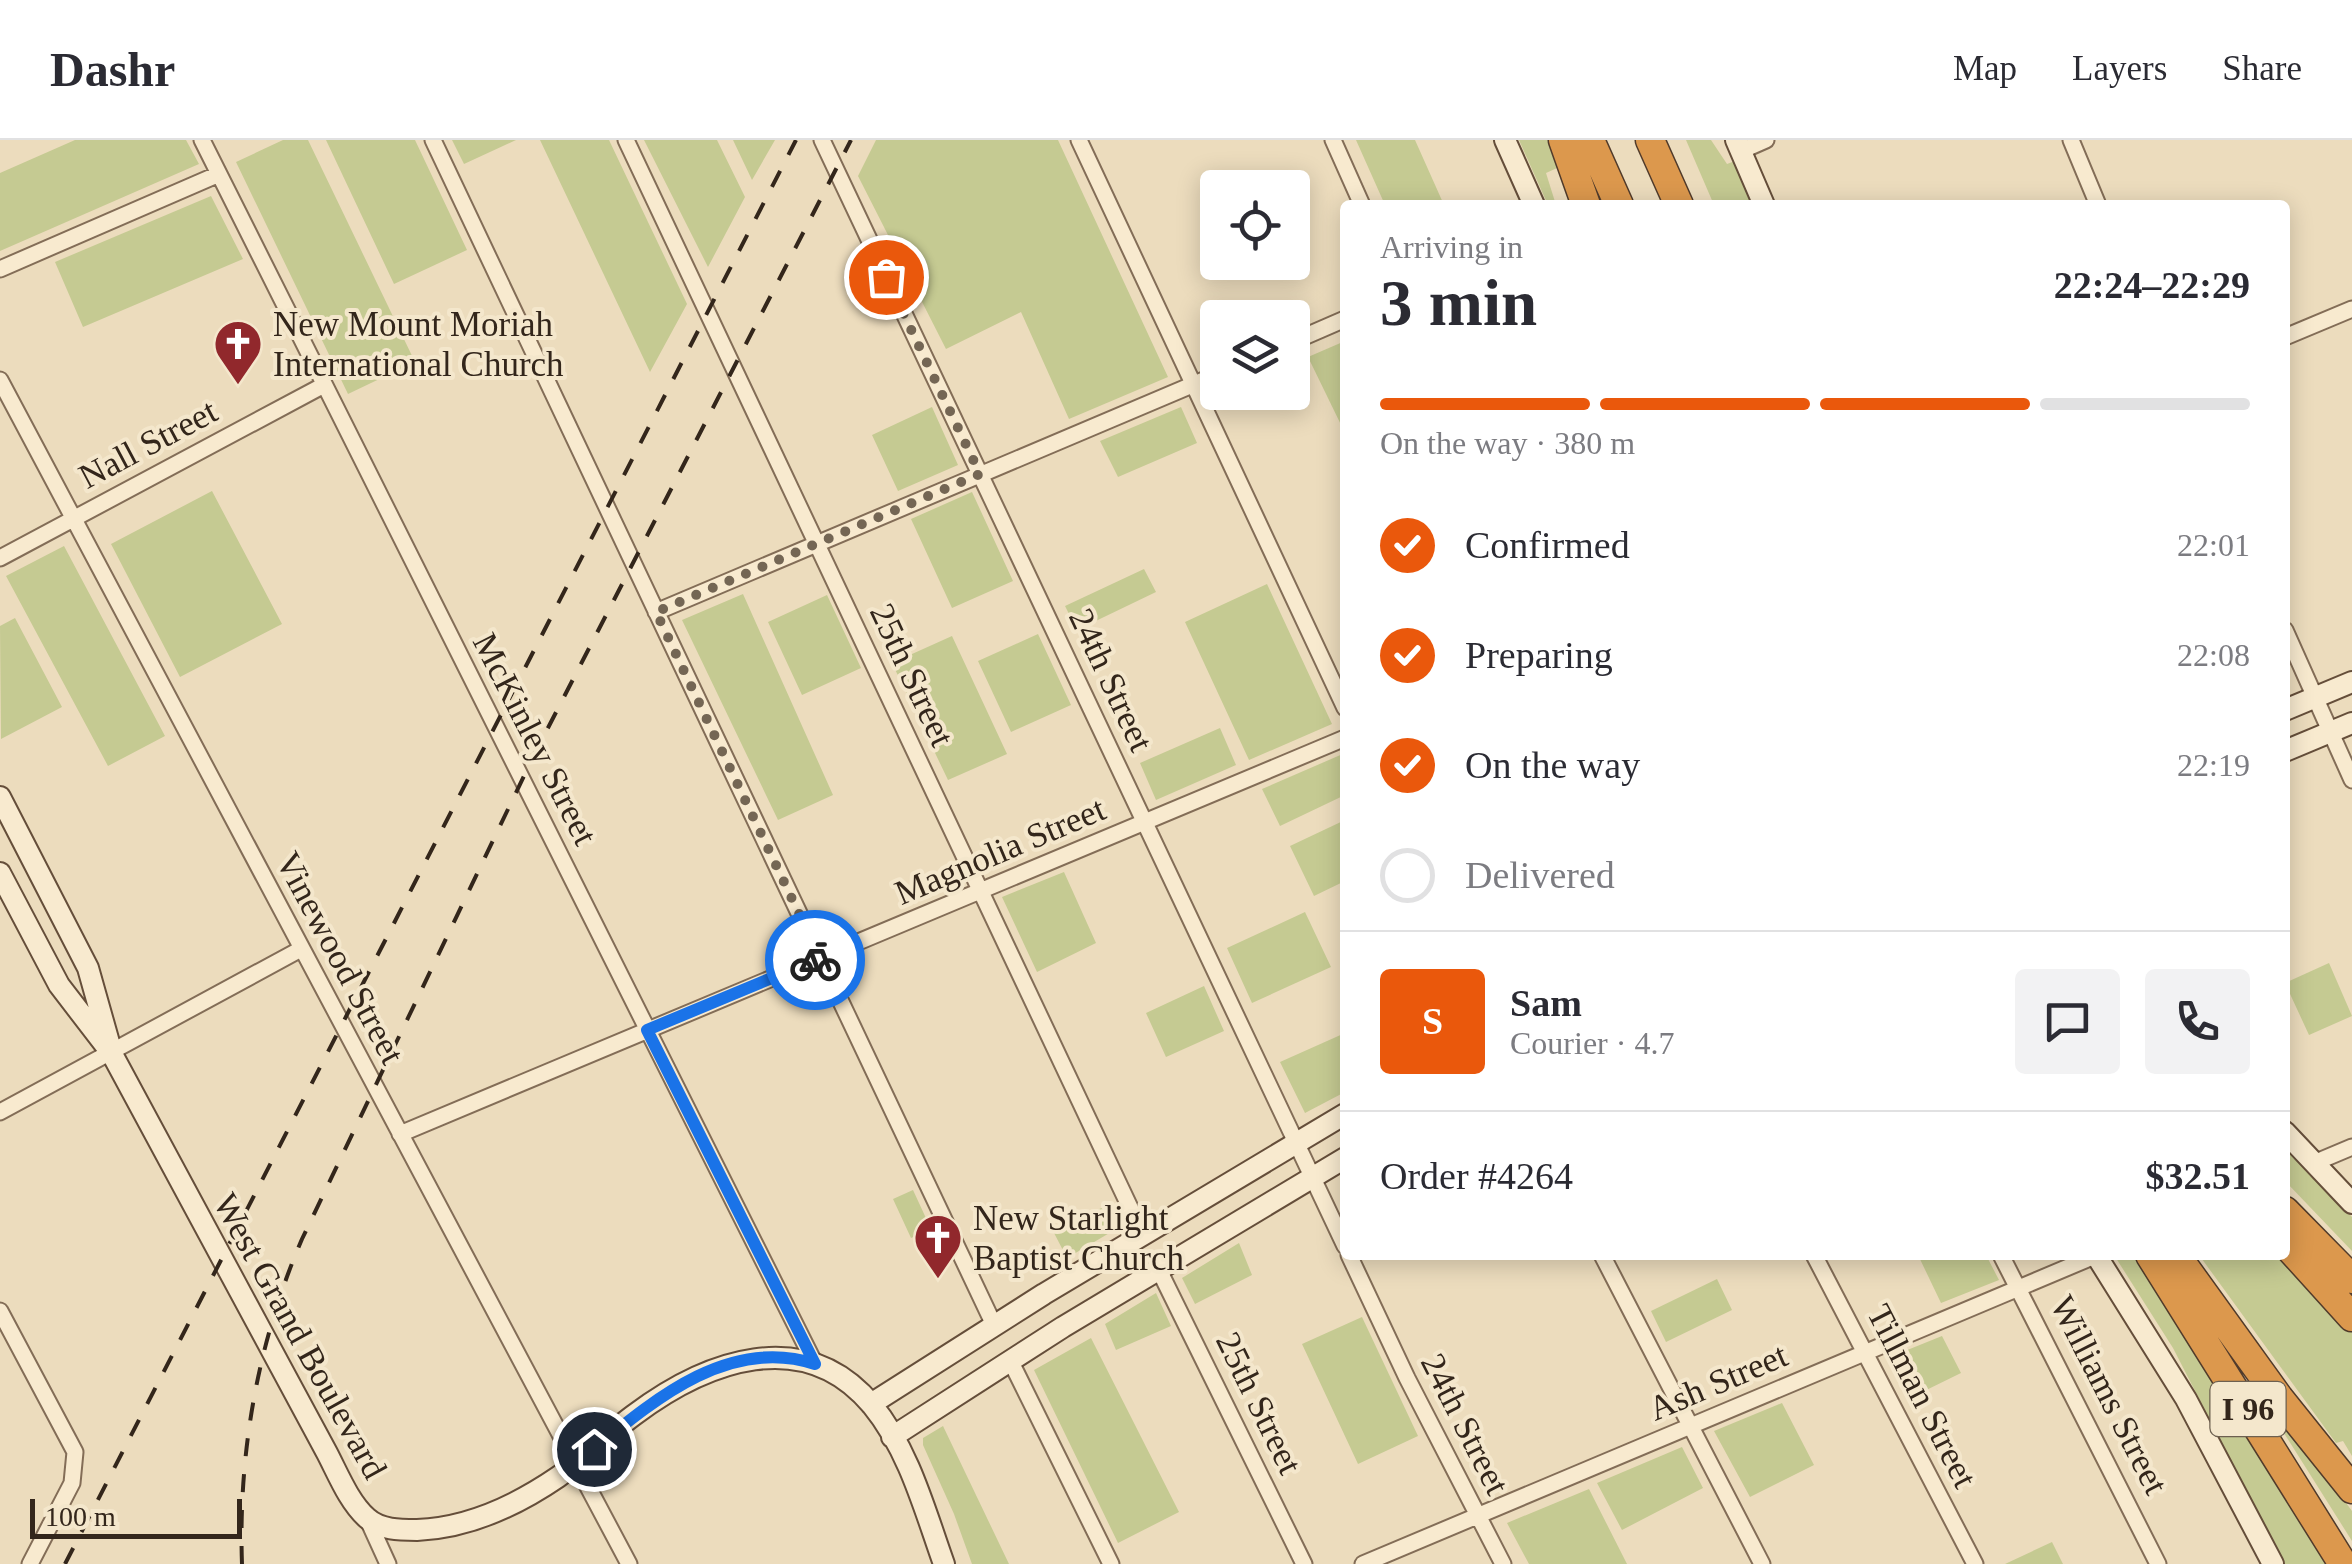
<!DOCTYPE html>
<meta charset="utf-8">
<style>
:root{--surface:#fff;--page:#f2f2f3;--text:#2b2b33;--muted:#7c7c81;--line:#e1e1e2;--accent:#ea580c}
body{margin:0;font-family:"Times New Roman",serif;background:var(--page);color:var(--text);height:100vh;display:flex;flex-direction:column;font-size:38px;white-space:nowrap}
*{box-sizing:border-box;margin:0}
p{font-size:32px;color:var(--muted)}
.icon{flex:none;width:55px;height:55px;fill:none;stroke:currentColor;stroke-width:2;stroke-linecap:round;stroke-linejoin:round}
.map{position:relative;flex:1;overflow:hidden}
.sheet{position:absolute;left:1340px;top:60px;width:950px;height:1060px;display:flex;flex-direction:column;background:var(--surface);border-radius:10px;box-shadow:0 5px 25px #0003}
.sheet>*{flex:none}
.controls{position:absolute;left:1200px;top:30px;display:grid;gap:20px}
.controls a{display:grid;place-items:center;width:110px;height:110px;border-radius:10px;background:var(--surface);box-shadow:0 5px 25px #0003;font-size:50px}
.scale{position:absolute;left:30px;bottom:25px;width:212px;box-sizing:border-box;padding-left:10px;border:5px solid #33261b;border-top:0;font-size:28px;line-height:35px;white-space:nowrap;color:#33261b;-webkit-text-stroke:8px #f4e7cc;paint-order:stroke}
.pin{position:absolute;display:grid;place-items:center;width:85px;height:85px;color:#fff;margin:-42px;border:5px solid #fff;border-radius:50%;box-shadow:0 2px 10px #0007}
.courier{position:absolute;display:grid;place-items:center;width:100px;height:100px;margin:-50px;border:8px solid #1a73e8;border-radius:50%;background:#fff;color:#222;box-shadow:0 2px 12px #0007}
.headline em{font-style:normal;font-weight:700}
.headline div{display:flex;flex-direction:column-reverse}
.headline{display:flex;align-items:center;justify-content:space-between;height:170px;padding:0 40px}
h1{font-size:65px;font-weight:700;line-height:75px}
.bar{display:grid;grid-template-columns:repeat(4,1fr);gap:15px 10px;align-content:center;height:120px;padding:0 40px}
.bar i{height:12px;border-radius:8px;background:var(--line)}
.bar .selected{background:var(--accent)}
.bar p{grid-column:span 4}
.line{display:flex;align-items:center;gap:25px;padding:0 40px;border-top:2px solid var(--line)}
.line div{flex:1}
.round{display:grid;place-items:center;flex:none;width:105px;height:105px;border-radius:10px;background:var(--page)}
ol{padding:0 40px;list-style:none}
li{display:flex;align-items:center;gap:30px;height:110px}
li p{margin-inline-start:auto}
li .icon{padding:10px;border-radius:50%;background:var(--accent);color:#fff;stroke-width:4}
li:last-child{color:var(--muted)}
li i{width:55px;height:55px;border:5px solid var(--line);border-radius:50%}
header{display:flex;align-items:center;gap:60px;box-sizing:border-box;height:140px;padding:0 50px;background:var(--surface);border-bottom:2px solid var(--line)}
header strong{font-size:48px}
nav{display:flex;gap:55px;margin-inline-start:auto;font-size:35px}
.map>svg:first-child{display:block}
.green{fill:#c5ca92}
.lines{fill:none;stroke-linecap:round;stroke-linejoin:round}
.street-casing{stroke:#836d57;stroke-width:19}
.secondary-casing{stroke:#654e3a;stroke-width:24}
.highway-casing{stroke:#513b2b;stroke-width:31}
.street{stroke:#f8eacf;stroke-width:15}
.secondary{stroke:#f8eacf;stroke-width:20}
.highway{stroke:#dc984d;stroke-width:28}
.rail{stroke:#33261b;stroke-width:4;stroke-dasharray:18 18;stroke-linecap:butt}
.done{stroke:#746654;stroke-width:10;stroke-dasharray:0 18}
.route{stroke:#1a73e8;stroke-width:12}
.labels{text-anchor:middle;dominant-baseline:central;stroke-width:8;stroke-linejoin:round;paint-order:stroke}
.shield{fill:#f4e7cc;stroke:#6d6050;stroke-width:2.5}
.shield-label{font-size:32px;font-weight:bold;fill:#33261b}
.poi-label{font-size:35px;fill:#33261b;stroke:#f4e7cc;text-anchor:start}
.street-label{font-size:35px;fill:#33261b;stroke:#f4e7cc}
</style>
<header>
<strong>Dashr</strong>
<nav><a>Map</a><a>Layers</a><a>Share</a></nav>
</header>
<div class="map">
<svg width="2352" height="1424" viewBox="0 0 2352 1424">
<rect width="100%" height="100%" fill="#ecdcbd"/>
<path class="green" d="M 75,0 L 186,0 L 199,24 L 0,111 L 0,33 Z
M 283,0 L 308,0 L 415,222 L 348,254 L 236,22 Z
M 326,0 L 415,0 L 467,110 L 394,144 Z
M 452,0 L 516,0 L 464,24 Z
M 540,0 L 609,0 L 687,164 L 650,232 Z
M 644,0 L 717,0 L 745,57 L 708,127 Z
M 733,0 L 775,0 L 752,40 Z
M 876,0 L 1058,0 L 1168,237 L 1069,279 L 1021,172 L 946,209 L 858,36 Z
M 1356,0 L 1415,0 L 1444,65 L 1385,65 Z
M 1519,0 L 1557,0 L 1566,24 L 1546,33 L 1556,65 L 1548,65 Z
M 1686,0 L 1711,0 L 1727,24 L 1735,21 L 1754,65 L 1714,65 Z
M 211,56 L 243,119 L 83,187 L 55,122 Z
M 1345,201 L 1345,293 L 1308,217 Z
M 932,267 L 958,325 L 898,351 L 872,295 Z
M 1181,267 L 1197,303 L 1118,337 L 1100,301 Z
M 212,351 L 282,484 L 180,537 L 111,404 Z
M 972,352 L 1013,441 L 952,468 L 911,379 Z
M 64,406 L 165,596 L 108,626 L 6,436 Z
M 1144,429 L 1156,452 L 1077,490 L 1065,466 Z
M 1267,444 L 1332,584 L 1249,620 L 1185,482 Z
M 743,454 L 833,655 L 778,680 L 682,480 Z
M 827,455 L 861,528 L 802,555 L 768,482 Z
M 15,478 L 62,567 L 1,599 L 0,486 Z
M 1038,494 L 1071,565 L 1011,592 L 978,521 Z
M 952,496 L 1007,614 L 948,640 L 892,523 Z
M 1220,588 L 1236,625 L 1156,660 L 1140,623 Z
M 1345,613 L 1345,655 L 1280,686 L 1262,649 Z
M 1345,680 L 1345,741 L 1314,756 L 1290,706 Z
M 1064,732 L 1096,803 L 1037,832 L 1002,757 Z
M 1305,772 L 1331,827 L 1252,863 L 1227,808 Z
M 2329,823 L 2352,876 L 2309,895 L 2285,843 Z
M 1204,846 L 1224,891 L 1166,917 L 1146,873 Z
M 1345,893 L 1345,952 L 1305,973 L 1280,922 Z
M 2285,1003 L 2352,1077 L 2352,1111 L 2285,1041 Z
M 913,1050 L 931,1089 L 911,1098 L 893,1059 Z
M 1112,1063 L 1123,1085 L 1067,1118 L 1053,1091 Z
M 1239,1103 L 1252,1135 L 1195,1164 L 1182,1138 Z
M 1918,1115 L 1986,1115 L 1999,1140 L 1941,1163 Z
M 2114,1115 L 2140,1115 L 2329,1424 L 2284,1424 L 2173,1208 Z
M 2199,1115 L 2282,1115 L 2352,1191 L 2352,1316 L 2343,1301 L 2336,1303 Z
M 1717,1139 L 1732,1170 L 1666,1202 L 1651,1171 Z
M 1156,1153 L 1171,1186 L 1116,1210 L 1105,1184 Z
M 1362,1177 L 1418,1296 L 1358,1324 L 1302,1204 Z
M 1942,1196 L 1961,1233 L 1910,1258 L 1890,1217 Z
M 1091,1198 L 1179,1372 L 1118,1403 L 1034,1230 Z
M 2265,1253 L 2352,1371 L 2352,1401 L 2260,1255 Z
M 1782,1263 L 1814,1325 L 1750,1357 L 1714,1291 Z
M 943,1286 L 1009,1424 L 972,1424 L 954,1374 L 923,1305 L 923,1298 Z
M 1682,1307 L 1703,1348 L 1622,1390 L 1597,1343 Z
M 1589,1349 L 1627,1424 L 1529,1424 L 1507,1383 Z
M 2052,1402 L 2063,1424 L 2005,1424 Z"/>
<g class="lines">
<g class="street-casing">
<path id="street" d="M 202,0 L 815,1224
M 433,0 L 994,1185
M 626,0 L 1143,1095
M 822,0 L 1345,1106
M 1079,0 L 1345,568
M 1333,0 L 1362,65
M 2071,0 L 2098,65
M 1741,11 L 1766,0
M 0,129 L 219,34
M 2285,197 L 2352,169
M 1292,202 L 1345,179
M 0,240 L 629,1424
M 0,418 L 324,245
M 656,472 L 1218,234
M 2285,490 L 2352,640
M 0,972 L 301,809
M 400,994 L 1345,598
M 2314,1023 L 2352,1007
M 1349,1115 L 1407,1238 L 1503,1424
M 1602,1115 L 1762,1424
M 1814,1115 L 1975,1424
M 2001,1115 L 2158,1424
M 1159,1130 L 1304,1424
M 0,1171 L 75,1312 L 72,1343 L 30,1424
M 1010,1220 L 1111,1424
M 367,1378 L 388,1424
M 1363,1424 L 2097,1115"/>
</g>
<g class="secondary-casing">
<path id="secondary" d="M 1505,0 L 1534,65
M 1736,0 L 1764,65
M 2285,570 L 2352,542
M 2285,611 L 2352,583
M 0,657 L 88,828 L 110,906
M 0,733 L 59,845 L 112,914 L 327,1313 C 338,1334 349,1362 367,1378 C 380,1390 400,1390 417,1390 C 467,1388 517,1365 558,1337 C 585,1318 608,1294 634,1275 C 706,1221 804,1184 872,1265 C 909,1310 925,1371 944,1424
M 2285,992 L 2352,1063
M 2096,1115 L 2186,1259 L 2273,1424
M 871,1264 L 1044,1154 L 1345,974
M 892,1297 L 1063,1187 L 1345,1018"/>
</g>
<g class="highway-casing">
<path id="highway" d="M 1563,0 L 1586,65
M 1590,0 L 1619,65
M 1650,0 L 1679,65
M 2285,1071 L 2352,1139
M 2285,1103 L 2352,1177
M 2150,1115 L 2343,1424
M 2176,1115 L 2279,1258 L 2352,1349"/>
</g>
<use href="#street" class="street"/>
<use href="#secondary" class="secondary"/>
<use href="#highway" class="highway"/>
<path class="rail" d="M 65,1424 L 796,0
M 242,1424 C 238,1313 258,1201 302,1099 L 534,615 L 851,0"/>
</g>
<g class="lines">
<path class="done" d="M 815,820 L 820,818 L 656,472 L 980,334 L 886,137"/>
<path class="route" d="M 594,1309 C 655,1259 730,1196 815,1224 L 647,890 L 815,820"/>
</g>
<defs>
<g id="church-pin" transform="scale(2.5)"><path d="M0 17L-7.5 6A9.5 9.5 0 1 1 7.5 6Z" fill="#91282c" stroke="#f4e7cc"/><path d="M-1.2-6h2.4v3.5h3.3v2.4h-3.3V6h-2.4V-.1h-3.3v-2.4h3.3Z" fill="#fff"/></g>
</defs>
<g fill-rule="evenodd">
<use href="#church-pin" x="238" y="204"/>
<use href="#church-pin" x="938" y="1098"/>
</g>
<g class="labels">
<rect class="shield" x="2210.5" y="1242" width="75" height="54" rx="8"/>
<g class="shield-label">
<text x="2248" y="1269">I 96</text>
</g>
<g class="poi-label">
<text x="273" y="184">New Mount Moriah<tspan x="273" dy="40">International Church</tspan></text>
<text x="973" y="1078">New Starlight<tspan x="973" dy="40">Baptist Church</tspan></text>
</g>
<g class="street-label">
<text transform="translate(148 304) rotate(-28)">Nall Street</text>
<text transform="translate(912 535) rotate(65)">25th Street</text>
<text transform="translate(1111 540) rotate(65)">24th Street</text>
<text transform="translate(535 599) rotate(63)">McKinley Street</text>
<text transform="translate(1000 711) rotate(-23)">Magnolia Street</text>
<text transform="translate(340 818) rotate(62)">Vinewood Street</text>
<text transform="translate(300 1196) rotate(61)">West Grand Boulevard</text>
<text transform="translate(1718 1242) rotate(-23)">Ash Street</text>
<text transform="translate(2109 1255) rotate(63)">Williams Street</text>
<text transform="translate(1922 1256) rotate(63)">Tillman Street</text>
<text transform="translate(1259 1263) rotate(64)">25th Street</text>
<text transform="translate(1465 1284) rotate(63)">24th Street</text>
</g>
</g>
</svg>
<div class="controls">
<a><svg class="icon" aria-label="locate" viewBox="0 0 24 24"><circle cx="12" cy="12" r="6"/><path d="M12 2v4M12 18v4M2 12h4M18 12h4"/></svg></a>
<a><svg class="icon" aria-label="layers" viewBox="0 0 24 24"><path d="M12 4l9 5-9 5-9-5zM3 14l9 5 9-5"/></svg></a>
</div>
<div class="scale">100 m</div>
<div class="pin" style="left:886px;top:137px;background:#ea580c"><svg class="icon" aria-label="bag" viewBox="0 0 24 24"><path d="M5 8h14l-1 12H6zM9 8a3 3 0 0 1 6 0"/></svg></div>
<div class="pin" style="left:594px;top:1309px;background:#1f2937"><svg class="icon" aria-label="home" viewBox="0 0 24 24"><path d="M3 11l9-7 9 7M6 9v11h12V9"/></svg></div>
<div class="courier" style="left:815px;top:820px"><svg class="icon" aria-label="bike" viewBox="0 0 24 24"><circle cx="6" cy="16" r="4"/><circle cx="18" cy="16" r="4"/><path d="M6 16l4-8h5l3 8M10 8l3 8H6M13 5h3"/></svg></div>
<section class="sheet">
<div class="headline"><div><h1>3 min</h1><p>Arriving in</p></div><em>22:24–22:29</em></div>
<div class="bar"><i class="selected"></i><i class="selected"></i><i class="selected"></i><i></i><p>On the way · 380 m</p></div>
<ol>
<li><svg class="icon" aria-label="check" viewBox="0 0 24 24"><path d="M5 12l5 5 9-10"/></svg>Confirmed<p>22:01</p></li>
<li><svg class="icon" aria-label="check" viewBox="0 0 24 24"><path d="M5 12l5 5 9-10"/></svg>Preparing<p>22:08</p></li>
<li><svg class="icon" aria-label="check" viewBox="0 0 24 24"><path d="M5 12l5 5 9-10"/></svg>On the way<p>22:19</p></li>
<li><i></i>Delivered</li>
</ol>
<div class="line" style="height:180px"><b class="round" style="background:var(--accent);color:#fff">S</b><div><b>Sam</b><p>Courier · 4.7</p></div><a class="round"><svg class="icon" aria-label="chat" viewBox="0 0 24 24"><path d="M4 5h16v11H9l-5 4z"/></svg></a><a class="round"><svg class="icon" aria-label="phone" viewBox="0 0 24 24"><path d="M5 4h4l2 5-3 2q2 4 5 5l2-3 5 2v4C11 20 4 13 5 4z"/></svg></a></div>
<div class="line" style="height:130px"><div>Order #4264</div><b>$32.51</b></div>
</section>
</div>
